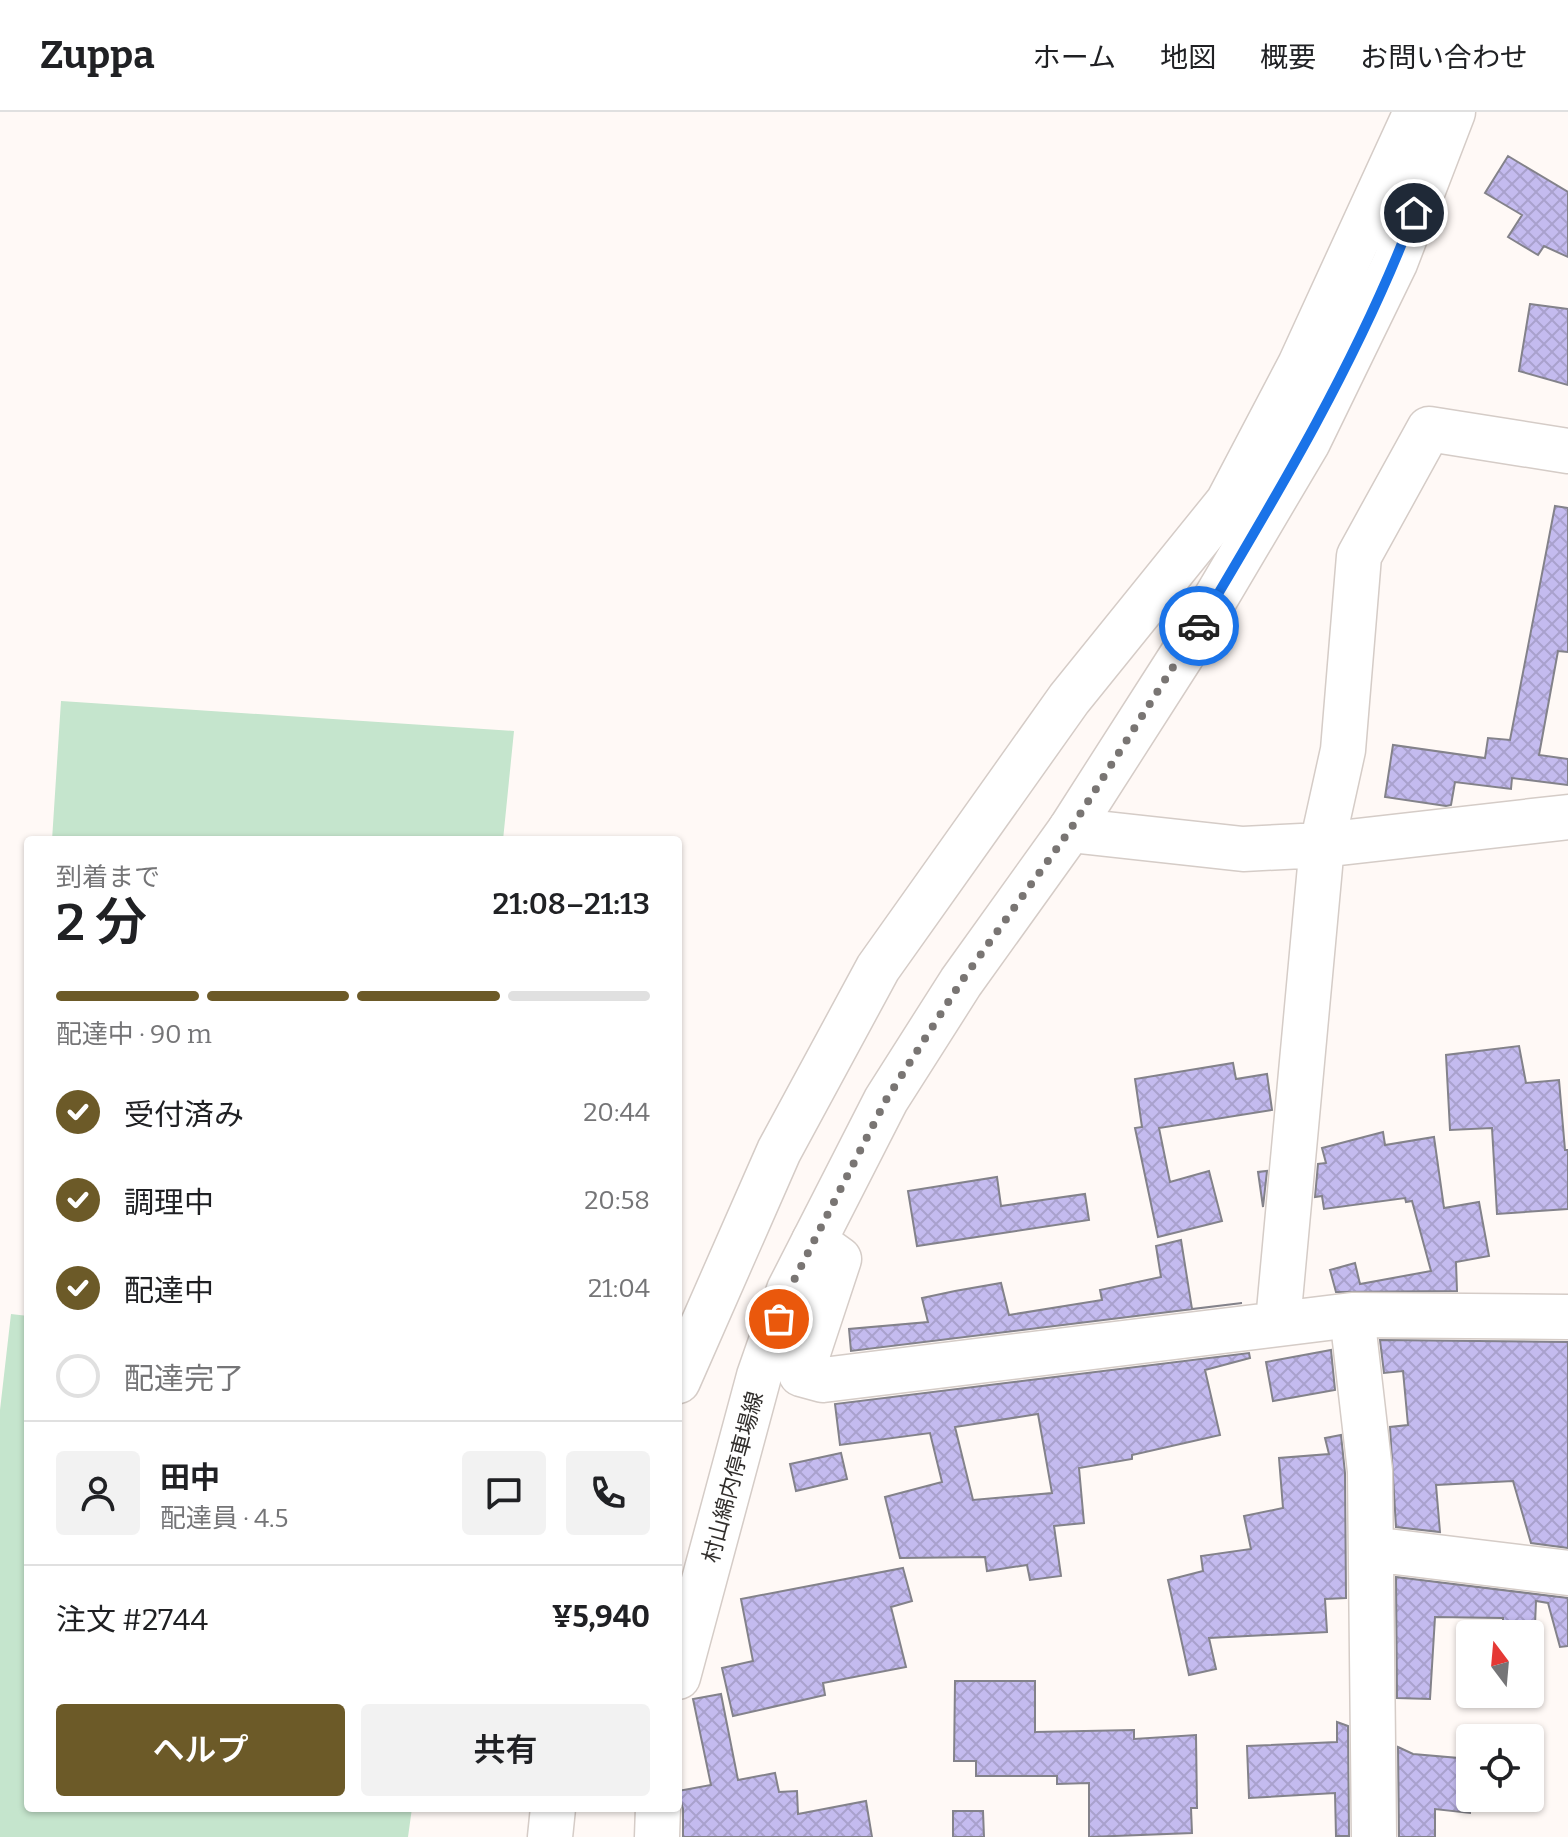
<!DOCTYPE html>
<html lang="ja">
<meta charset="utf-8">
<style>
:root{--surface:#fff;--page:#f2f2f2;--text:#202124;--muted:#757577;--line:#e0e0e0;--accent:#6c5a28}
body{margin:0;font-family:Bitter,"Noto Sans JP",serif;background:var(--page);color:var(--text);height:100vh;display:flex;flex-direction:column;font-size:30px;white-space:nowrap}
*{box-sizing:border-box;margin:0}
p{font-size:26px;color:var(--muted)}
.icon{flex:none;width:44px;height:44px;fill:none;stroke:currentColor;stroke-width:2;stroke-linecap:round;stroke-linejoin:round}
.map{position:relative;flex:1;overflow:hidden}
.side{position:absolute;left:24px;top:724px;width:658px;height:976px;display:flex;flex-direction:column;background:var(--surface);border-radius:8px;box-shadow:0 2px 6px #0004}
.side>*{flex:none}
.needle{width:52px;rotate:344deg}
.fabs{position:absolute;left:1456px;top:1508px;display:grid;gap:16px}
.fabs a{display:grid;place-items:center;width:88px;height:88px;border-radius:8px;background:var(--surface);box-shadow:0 2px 6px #0004;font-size:40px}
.pin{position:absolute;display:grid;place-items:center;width:68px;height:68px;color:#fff;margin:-34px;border:4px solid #fff;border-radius:50%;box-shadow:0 2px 8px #0007}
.courier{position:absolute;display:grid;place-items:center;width:80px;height:80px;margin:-40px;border:6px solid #1a73e8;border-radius:50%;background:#fff;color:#222;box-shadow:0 2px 10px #0007}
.head em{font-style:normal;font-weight:600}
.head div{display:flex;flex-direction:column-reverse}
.head{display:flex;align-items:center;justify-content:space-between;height:136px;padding:0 32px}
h1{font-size:52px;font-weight:600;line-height:60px}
.bar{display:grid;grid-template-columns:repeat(4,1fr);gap:12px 8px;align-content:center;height:96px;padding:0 32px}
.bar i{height:10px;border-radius:6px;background:var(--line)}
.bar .selected{background:var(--accent)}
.bar p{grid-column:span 4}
.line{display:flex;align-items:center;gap:20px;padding:0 32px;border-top:2px solid var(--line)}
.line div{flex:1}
.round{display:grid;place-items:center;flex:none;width:84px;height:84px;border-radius:8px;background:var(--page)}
ol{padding:0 32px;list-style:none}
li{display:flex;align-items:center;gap:24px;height:88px}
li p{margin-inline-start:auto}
li .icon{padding:8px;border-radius:50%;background:var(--accent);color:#fff;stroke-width:4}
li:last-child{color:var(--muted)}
li i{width:44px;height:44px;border:4px solid var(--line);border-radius:50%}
.primary-button{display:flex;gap:16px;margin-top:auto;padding:16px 32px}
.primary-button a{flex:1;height:92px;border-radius:8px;background:var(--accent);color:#fff;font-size:32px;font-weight:600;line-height:92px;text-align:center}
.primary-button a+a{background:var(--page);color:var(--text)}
header{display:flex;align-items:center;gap:48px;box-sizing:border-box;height:112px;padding:0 40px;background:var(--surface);border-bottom:2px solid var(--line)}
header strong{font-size:38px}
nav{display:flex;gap:44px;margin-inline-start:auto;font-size:28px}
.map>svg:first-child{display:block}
.park{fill:#c5e5cd}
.building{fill:url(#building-cross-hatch);stroke:#83828a;stroke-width:2;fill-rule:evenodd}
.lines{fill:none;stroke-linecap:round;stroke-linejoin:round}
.minor-casing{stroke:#d5ccc7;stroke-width:47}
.major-casing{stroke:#d5ccc7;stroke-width:47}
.minor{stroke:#fff;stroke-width:44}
.major{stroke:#fff;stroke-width:44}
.done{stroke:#797573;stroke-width:8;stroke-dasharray:0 14.4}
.route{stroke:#1a73e8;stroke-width:10}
.labels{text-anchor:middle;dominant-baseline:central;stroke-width:7;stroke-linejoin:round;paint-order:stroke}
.street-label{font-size:22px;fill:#312e2c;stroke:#fff}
</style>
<header>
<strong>Zuppa</strong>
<nav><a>ホーム</a><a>地図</a><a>概要</a><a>お問い合わせ</a></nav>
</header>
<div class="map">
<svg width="1568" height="1725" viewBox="0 0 1568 1725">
<defs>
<pattern id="building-cross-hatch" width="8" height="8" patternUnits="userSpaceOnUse" patternTransform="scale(2)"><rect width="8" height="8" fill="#c4bbef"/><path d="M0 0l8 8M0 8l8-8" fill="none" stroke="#a9a1cd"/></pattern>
</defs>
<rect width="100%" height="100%" fill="#fff9f6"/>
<path class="park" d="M 61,589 L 514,619 L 503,728 L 52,728 Z
M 11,1202 L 28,1204 L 28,1696 L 412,1696 L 408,1725 L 0,1725 L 0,1298 Z"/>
<path class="building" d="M 1508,44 L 1568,80 L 1568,145 L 1544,134 L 1538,143 L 1508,125 L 1522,103 L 1485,81 Z
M 1530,192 L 1568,197 L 1568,273 L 1519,259 Z
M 1555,394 L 1568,396 L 1568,540 L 1558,539 L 1539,643 L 1568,647 L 1568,673 L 1512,666 L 1511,677 L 1455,670 L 1451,693 L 1446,694 L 1385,685 L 1393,633 L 1485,646 L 1488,626 L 1510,628 Z
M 1519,934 L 1526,971 L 1559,968 L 1565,1038 L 1568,1038 L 1568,1097 L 1497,1102 L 1492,1016 L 1450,1018 L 1446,943 Z
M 1233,951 L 1236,967 L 1267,962 L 1272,998 L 1159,1016 L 1170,1070 L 1209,1059 L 1222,1109 L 1158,1125 L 1135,1016 L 1142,1015 L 1135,967 Z
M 1383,1020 L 1385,1033 L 1434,1025 L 1444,1096 L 1479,1090 L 1489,1144 L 1456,1150 L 1457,1179 L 1336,1180 L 1330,1158 L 1355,1151 L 1360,1172 L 1431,1159 L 1412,1089 L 1406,1090 L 1405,1086 L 1324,1097 L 1322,1084 L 1315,1085 L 1318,1052 L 1326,1051 L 1322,1036 Z
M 1267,1059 L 1263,1095 L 1258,1060 Z
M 997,1065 L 1001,1094 L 1085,1082 L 1089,1108 L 917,1134 L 908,1079 Z
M 1181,1128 L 1192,1197 L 1242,1191 L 851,1239 L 849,1217 L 928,1210 L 922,1186 L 955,1179 L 1001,1171 L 1009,1203 L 1102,1188 L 1100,1178 L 1161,1165 L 1156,1134 Z
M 1380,1228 L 1568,1230 L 1568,1436 L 1531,1431 L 1513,1369 L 1436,1373 L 1440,1420 L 1396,1415 L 1390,1315 L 1408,1313 L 1403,1259 L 1384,1261 Z
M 1331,1238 L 1335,1278 L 1273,1289 L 1266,1250 Z
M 1249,1241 L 1250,1246 L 1205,1258 L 1220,1323 L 1132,1343 L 1132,1347 L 1079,1356 L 1084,1411 L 1054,1414 L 1061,1464 L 1030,1468 L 1027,1453 L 987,1459 L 985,1445 L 900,1446 L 885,1385 L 942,1370 L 930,1321 L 840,1333 L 835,1292 ZM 1038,1302 L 1052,1381 L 973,1388 L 955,1315 Z
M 1341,1323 L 1345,1361 L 1346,1486 L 1325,1487 L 1327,1520 L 1209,1526 L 1216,1557 L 1189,1563 L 1168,1468 L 1203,1459 L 1201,1444 L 1251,1437 L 1244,1404 L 1283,1396 L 1279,1346 L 1329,1342 L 1325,1326 Z
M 841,1341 L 847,1367 L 796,1379 L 790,1352 Z
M 903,1456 L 912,1489 L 891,1495 L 906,1555 L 823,1571 L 825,1583 L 733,1604 L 722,1556 L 753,1549 L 741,1487 Z
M 1396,1465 L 1568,1486 L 1568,1534 L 1560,1535 L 1548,1491 L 1536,1489 L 1535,1513 L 1503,1512 L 1503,1506 L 1435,1505 L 1430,1587 L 1397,1586 Z
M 955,1569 L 1035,1569 L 1035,1620 L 1134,1618 L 1134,1627 L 1196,1623 L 1197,1696 L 1191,1696 L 1192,1721 L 1089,1725 L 1089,1671 L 1057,1672 L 1057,1664 L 976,1664 L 976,1649 L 954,1649 Z
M 721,1582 L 738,1668 L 775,1661 L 779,1680 L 797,1679 L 798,1702 L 866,1689 L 872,1725 L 683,1725 L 683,1697 L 678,1679 L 711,1673 L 693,1587 Z
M 1337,1610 L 1348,1614 L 1349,1724 L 1336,1724 L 1335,1681 L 1249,1686 L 1247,1634 L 1337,1630 Z
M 1398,1635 L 1413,1642 L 1470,1647 L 1470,1701 L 1435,1697 L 1435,1725 L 1399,1725 Z
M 953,1699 L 983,1699 L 984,1725 L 953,1725 Z"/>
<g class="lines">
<g class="minor-casing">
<path id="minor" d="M 1070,718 L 1243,737 L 1322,733 L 1568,705
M 814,1129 L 839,1147 L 801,1262 L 823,1268 L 1352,1203 L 1568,1205
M 1352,1203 L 1370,1359 L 1374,1725
M 1278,1210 L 1322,733 L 1343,638 L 1359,444 L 1429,317 L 1568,339
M 678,1269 L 779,1039 L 878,856 L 1069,587 L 1228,390 L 1300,253 L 1416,0
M 1371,1437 L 1568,1461
M 550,1725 L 553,1696"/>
</g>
<g class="major-casing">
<path id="major" d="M 678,1565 L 759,1264 L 789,1178 L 886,988 L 961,870 L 1070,718 L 1182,543 L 1308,330 L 1395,151 L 1453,0
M 657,1725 L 658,1696"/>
</g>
<use href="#minor" class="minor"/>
<use href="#major" class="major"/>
</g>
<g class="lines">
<path class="done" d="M 779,1207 L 789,1178 L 886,988 L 961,870 L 1070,718 L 1199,514"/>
<path class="route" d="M 1199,514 C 1279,380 1359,246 1414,101"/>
</g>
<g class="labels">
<g class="street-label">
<text transform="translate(733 1365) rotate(-75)">村山綿内停車場線</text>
</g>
</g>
</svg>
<div class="fabs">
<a><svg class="needle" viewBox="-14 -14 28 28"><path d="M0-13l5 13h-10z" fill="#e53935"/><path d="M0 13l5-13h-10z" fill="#757577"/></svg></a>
<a><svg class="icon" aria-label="locate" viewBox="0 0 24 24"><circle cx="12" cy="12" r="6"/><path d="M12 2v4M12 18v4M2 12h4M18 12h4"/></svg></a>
</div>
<div class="pin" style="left:779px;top:1207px;background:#ea580c"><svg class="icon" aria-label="bag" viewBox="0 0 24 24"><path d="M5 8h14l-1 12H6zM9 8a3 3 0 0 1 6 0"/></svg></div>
<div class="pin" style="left:1414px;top:101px;background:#1f2937"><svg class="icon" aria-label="home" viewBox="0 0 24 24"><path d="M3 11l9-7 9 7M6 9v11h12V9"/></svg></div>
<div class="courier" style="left:1199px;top:514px"><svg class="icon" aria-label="car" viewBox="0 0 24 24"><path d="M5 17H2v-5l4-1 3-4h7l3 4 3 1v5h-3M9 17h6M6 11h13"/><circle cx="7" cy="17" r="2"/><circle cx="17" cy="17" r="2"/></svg></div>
<section class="side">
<div class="head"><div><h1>2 分</h1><p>到着まで</p></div><em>21:08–21:13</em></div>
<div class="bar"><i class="selected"></i><i class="selected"></i><i class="selected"></i><i></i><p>配達中 · 90 m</p></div>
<ol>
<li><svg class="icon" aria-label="check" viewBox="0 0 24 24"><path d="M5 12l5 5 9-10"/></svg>受付済み<p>20:44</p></li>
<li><svg class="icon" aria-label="check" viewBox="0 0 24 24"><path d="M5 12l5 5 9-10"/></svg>調理中<p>20:58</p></li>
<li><svg class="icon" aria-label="check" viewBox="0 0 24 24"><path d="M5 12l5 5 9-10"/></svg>配達中<p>21:04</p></li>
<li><i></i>配達完了</li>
</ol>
<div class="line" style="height:144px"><a class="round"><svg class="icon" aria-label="person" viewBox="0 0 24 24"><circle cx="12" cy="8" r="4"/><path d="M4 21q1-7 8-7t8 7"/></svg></a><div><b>田中</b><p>配達員 · 4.5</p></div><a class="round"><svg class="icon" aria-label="chat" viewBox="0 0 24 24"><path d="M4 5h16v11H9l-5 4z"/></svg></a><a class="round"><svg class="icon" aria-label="phone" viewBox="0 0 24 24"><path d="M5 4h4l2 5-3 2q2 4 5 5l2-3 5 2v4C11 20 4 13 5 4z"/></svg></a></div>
<div class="line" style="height:104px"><div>注文 #2744</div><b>¥5,940</b></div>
<div class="primary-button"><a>ヘルプ</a><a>共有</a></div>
</section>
</div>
